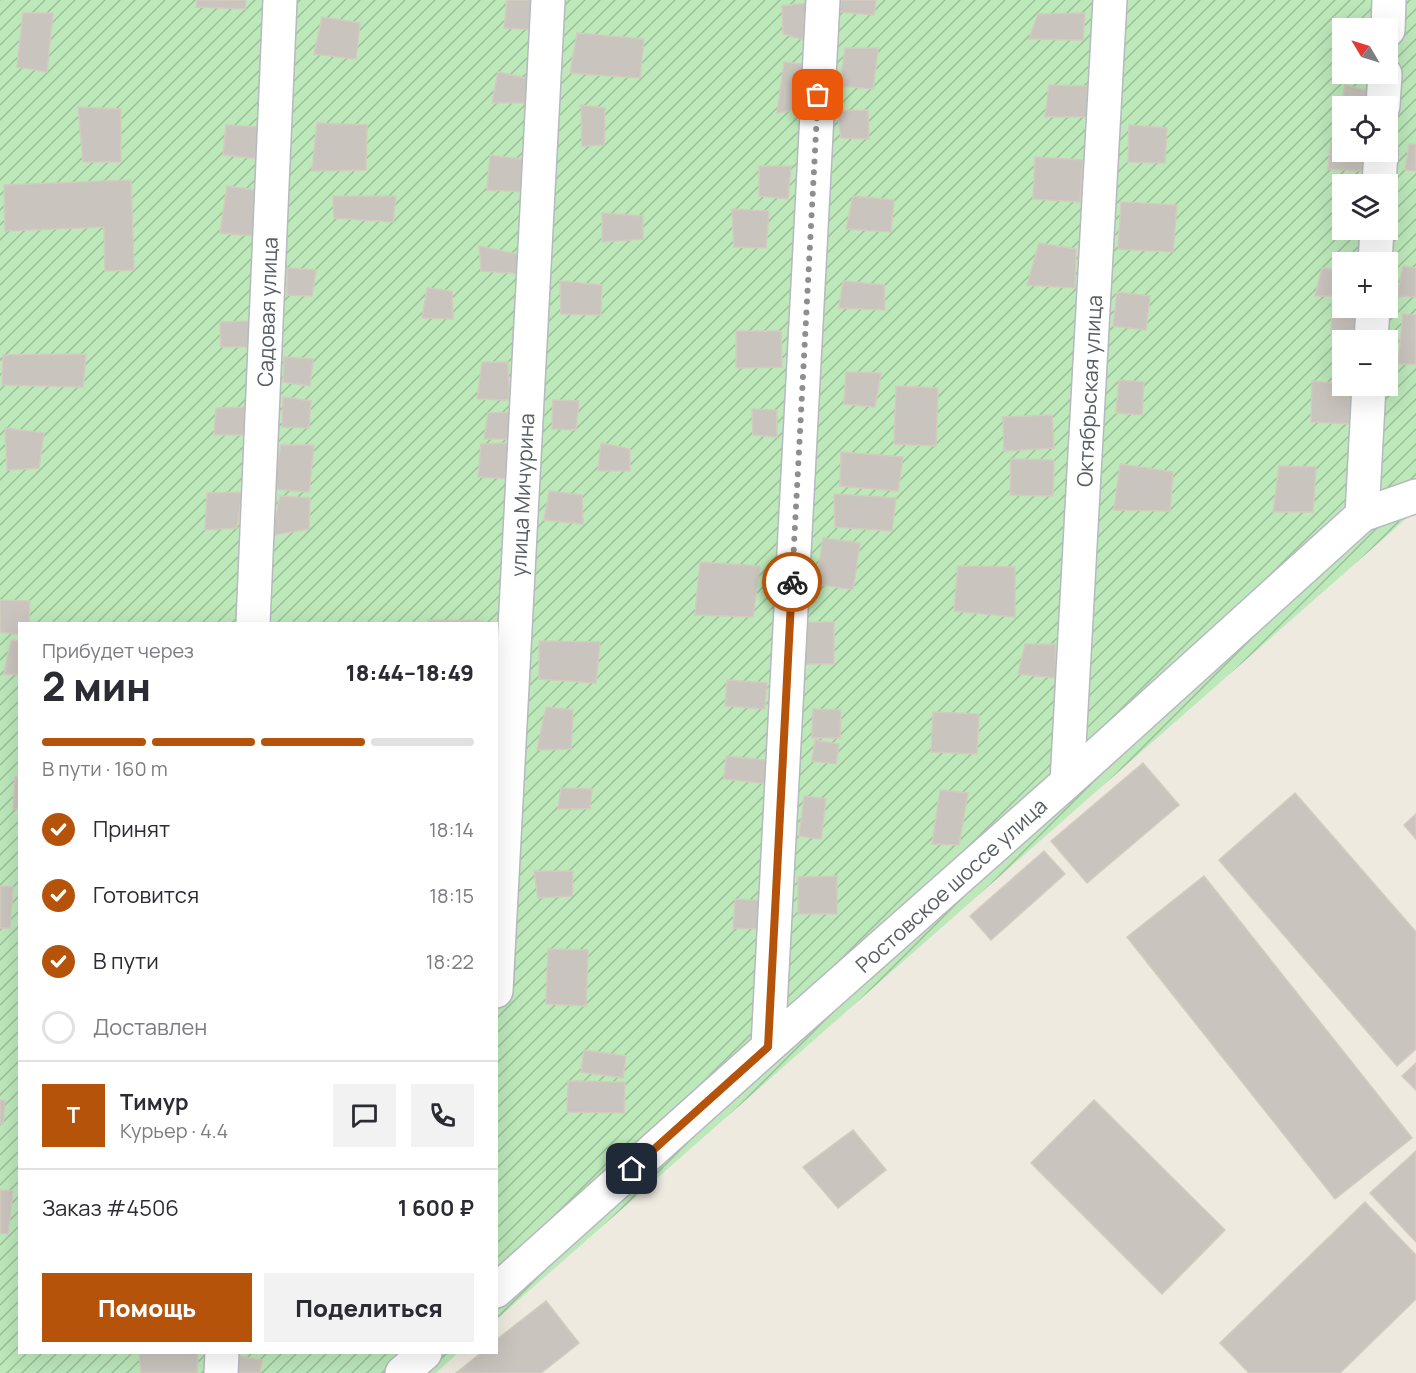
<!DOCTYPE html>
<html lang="ru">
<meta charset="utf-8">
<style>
:root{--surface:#fff;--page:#f2f2f3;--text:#2b2b33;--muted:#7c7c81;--line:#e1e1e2;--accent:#b45309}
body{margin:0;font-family:Manrope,sans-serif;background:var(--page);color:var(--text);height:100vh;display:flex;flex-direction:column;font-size:22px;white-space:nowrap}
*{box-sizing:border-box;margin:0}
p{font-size:20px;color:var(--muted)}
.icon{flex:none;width:33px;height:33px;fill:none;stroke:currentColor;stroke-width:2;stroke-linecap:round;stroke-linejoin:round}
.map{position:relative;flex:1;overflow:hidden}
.drawer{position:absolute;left:18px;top:622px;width:480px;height:732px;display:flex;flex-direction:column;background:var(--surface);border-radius:0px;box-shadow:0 6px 24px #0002}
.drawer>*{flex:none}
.needle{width:39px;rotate:308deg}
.buttons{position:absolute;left:1332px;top:18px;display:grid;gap:12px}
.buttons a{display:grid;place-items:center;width:66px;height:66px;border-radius:0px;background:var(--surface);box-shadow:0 6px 24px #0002;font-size:30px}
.pin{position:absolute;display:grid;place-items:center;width:51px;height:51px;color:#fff;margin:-26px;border-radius:12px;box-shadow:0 3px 9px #0006}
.courier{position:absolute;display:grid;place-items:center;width:60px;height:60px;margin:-30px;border:4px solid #b45309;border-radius:50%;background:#fff;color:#222;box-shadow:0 2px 8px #0007}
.head em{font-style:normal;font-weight:800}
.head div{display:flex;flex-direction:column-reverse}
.head{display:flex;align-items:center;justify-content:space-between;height:102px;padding:0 24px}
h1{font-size:39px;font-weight:800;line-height:45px}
.bar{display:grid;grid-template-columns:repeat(4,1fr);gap:9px 6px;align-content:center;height:72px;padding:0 24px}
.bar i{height:8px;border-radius:4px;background:var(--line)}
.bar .current{background:var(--accent)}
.bar p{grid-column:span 4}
.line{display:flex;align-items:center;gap:15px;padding:0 24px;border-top:2px solid var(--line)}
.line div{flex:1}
.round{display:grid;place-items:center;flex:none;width:63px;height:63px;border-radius:0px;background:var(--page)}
ol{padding:0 24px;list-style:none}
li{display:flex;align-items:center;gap:18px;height:66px}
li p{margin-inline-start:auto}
li .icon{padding:6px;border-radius:50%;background:var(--accent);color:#fff;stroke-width:4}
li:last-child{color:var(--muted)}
li i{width:33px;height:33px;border:3px solid var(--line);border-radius:50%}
.action{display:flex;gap:12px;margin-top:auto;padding:12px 24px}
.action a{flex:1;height:69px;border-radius:0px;background:var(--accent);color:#fff;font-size:24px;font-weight:800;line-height:69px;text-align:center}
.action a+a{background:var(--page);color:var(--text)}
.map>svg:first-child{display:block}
.garden{fill:url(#garden-furrows);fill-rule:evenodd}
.building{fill:#c9c4bd;stroke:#d3cbbe;stroke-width:1.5}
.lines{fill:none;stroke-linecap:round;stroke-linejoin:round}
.minor-casing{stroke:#b6b9bf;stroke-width:36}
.minor{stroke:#fff;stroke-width:33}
.done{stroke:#8d8f8f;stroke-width:6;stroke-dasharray:0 10.8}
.route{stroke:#b45309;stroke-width:8}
.labels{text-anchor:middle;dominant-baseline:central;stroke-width:6;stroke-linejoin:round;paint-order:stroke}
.street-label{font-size:21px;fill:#595e63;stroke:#fff}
</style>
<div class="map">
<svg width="1416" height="1373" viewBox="0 0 1416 1373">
<defs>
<pattern id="garden-furrows" width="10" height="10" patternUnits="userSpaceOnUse" patternTransform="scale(1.5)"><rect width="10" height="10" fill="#bce8ba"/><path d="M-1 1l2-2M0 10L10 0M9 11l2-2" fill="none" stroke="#9cbf9b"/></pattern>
</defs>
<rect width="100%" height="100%" fill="#eeeae0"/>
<path class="garden" d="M 0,0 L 1416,0 L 1416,510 L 497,1319 L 496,624 L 20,624 L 20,1353 L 458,1353 L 436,1373 L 0,1373 ZM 1342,28 L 1388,28 L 1388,74 L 1342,74 ZM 1342,106 L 1388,106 L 1388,152 L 1342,152 ZM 1342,184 L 1388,184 L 1388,230 L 1342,230 ZM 1342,262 L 1388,262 L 1388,308 L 1342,308 ZM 1342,340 L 1388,340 L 1388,386 L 1342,386 Z"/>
<path class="building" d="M 197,0 L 246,0 L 245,9 L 196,7 Z
M 507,0 L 533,0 L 535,30 L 504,28 Z
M 841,0 L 876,0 L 874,15 L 840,12 Z
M 809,3 L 807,41 L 783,34 L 782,6 Z
M 23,13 L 53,13 L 47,72 L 17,67 Z
M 1085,13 L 1083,40 L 1029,39 L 1038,14 Z
M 322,17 L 360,23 L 356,59 L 314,54 Z
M 577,33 L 644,39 L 640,78 L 570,73 Z
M 845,48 L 878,48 L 873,89 L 840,86 Z
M 784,62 L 808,65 L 805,108 L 777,113 Z
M 498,72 L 531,79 L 527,103 L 492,103 Z
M 1049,85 L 1088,86 L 1087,117 L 1045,117 Z
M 1345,85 L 1369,91 L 1367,106 L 1342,106 L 1342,125 L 1337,125 Z
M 581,105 L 605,108 L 604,145 L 582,146 Z
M 78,107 L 121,109 L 121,162 L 83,162 Z
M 868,110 L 869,139 L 841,138 L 837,111 Z
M 317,123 L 367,125 L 366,170 L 312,171 Z
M 226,125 L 261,127 L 260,159 L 223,155 Z
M 1129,125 L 1167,128 L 1165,163 L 1128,162 Z
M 1331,142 L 1342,143 L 1342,152 L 1368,152 L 1365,171 L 1328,169 Z
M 1409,144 L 1416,144 L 1416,171 L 1405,170 Z
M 490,155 L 528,160 L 526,192 L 487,190 Z
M 1035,157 L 1083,160 L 1080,202 L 1033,199 Z
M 759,166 L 791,166 L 788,199 L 759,196 Z
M 131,180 L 134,270 L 105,271 L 104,227 L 5,231 L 4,185 Z
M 227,186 L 255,190 L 255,236 L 220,233 Z
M 333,196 L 396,196 L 393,222 L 334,218 Z
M 853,196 L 894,200 L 891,232 L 846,229 Z
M 1121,202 L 1177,205 L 1173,252 L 1118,249 Z
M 732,209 L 769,211 L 766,248 L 734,247 Z
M 602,213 L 643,216 L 643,239 L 602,242 Z
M 1039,243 L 1076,249 L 1075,288 L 1027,285 Z
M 479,246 L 526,256 L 527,274 L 481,271 Z
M 1403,266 L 1416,268 L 1416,297 L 1397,296 Z
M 287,268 L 316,270 L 312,296 L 287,295 Z
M 1322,268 L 1342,270 L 1342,296 L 1315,296 Z
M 560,281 L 602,285 L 601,315 L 561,314 Z
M 843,281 L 884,285 L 885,310 L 839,308 Z
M 427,288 L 452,291 L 453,319 L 422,318 Z
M 1117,292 L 1150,296 L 1146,330 L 1113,326 Z
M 1332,302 L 1342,302 L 1342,308 L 1358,308 L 1356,334 L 1331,334 Z
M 1403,314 L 1416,315 L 1416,364 L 1398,364 Z
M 253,321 L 250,347 L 221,347 L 220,322 Z
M 736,331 L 781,331 L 782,367 L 736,368 Z
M 86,354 L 83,387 L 2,385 L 3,355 Z
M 284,357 L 313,359 L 310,386 L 283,382 Z
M 482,362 L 508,362 L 509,400 L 477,399 Z
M 846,372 L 881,373 L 875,407 L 844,404 Z
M 1119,380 L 1144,382 L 1142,415 L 1116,413 Z
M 1312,381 L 1342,384 L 1342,386 L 1353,386 L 1350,424 L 1311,422 Z
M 896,386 L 938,388 L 936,446 L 894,444 Z
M 283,397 L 311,401 L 309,428 L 282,427 Z
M 553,400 L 579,401 L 576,430 L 552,429 Z
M 253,407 L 250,435 L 214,435 L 216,408 Z
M 752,409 L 777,410 L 777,437 L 753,435 Z
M 518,412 L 513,439 L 484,439 L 488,413 Z
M 1052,415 L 1054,448 L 1004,451 L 1003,417 Z
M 5,428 L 44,433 L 39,468 L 7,470 Z
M 513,443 L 509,479 L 478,477 L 481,444 Z
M 601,443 L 630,449 L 630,471 L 598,471 Z
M 281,445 L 314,445 L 309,492 L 272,489 Z
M 841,452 L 903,457 L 898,491 L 840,486 Z
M 1011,459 L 1054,460 L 1053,496 L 1010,495 Z
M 1120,464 L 1173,472 L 1170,511 L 1114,510 Z
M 1279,466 L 1316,467 L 1313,512 L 1273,512 Z
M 549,491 L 582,495 L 583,524 L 544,520 Z
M 242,492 L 237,528 L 205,530 L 207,493 Z
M 834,494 L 896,498 L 892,531 L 835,527 Z
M 280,496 L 310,498 L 309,529 L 272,535 Z
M 823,538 L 860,543 L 853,590 L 816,584 Z
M 700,562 L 760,566 L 753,617 L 695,615 Z
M 958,566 L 1015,567 L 1015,617 L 954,611 Z
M 0,600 L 30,601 L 29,624 L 20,624 L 20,635 L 0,632 Z
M 428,620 L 483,621 L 482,624 L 428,624 Z
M 806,622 L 834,622 L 834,664 L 805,664 Z
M 11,640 L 20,641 L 20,675 L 4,674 Z
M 539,641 L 600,642 L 596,683 L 539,679 Z
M 1025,644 L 1055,644 L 1056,678 L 1018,674 Z
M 727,680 L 767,683 L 765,709 L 725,706 Z
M 546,707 L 573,710 L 571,749 L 537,750 Z
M 813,709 L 841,710 L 840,738 L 812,738 Z
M 933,712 L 979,714 L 977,754 L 931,752 Z
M 815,740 L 839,744 L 836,764 L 812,761 Z
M 726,756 L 773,761 L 770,784 L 724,779 Z
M 1143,763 L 1179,805 L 1087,883 L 1051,841 Z
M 15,777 L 20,777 L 20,809 L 13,809 Z
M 561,788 L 592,789 L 590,809 L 558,809 Z
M 940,790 L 968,793 L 959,845 L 932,844 Z
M 1295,793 L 1416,932 L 1416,1049 L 1397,1066 L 1219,860 Z
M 804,796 L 826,799 L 821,839 L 799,836 Z
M 1416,814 L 1416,839 L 1404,825 Z
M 1044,851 L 1065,874 L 991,940 L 970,916 Z
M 534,871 L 573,871 L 572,896 L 538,898 Z
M 837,876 L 837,914 L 798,914 L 798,877 Z
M 1204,876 L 1412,1138 L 1335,1199 L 1127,937 Z
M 0,886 L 13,887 L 10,928 L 0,928 Z
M 735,899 L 766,901 L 765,929 L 733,928 Z
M 548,949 L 588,950 L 586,1006 L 546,1004 Z
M 584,1050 L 626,1056 L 623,1078 L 581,1072 Z
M 1416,1063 L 1416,1090 L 1402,1076 Z
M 568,1081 L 625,1082 L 624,1113 L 567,1112 Z
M 0,1100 L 5,1101 L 3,1124 L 0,1124 Z
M 1094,1100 L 1225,1230 L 1162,1294 L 1031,1163 Z
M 853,1130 L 886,1170 L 838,1208 L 803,1167 Z
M 1416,1151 L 1416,1242 L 1370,1193 Z
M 0,1190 L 13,1191 L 8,1234 L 0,1233 Z
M 1365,1202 L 1416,1255 L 1416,1299 L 1340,1373 L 1249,1373 L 1220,1343 Z
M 546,1301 L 579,1343 L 541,1373 L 456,1373 L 481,1353 L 496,1353 L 496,1340 Z
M 139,1353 L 198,1353 L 197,1373 L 141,1373 Z
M 232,1355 L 262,1360 L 260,1373 L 232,1373 Z"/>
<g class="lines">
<g class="minor-casing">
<path id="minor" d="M 1388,30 L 1389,0
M 1383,106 L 1385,74
M 1379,184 L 1381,152
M 1375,262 L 1377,230
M 1371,340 L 1373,308
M 1362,515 L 1369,386
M 253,624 L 280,0
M 1067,782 L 1110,0
M 496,991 L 548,0
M 768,1047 L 823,0
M 496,1291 L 768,1047 L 1067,782 L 1362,515 L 1416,496
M 221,1373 L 222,1353
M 402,1373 L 425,1353"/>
</g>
<use href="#minor" class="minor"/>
</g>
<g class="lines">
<path class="done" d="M 792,582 L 818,95"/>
<path class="route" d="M 632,1169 L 768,1047 L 792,582"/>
</g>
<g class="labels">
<g class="street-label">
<text transform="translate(267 312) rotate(-88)">Садовая улица</text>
<text transform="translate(1089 391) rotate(-87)">Октябрьская улица</text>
<text transform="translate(522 495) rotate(-87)">улица Мичурина</text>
<text transform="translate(951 885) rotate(-42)">Ростовское шоссе улица</text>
</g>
</g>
</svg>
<div class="buttons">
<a><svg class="needle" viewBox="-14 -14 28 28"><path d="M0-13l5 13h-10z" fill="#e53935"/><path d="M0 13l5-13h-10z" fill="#7c7c81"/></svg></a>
<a><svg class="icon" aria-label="locate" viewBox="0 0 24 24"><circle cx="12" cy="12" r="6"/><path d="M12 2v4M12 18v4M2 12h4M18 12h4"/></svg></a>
<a><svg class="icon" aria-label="layers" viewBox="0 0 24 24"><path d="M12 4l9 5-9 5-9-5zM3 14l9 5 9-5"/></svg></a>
<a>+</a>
<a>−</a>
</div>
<div class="pin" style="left:818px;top:95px;background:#ea580c"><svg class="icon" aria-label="bag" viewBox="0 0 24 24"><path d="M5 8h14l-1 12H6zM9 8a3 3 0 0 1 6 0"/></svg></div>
<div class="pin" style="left:632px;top:1169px;background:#1f2937"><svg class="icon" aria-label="home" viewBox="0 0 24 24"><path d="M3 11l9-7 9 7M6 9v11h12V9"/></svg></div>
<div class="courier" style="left:792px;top:582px"><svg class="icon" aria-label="bike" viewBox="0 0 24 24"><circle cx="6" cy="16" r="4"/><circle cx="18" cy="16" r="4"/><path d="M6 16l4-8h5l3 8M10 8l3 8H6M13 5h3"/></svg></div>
<section class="drawer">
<div class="head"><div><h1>2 мин</h1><p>Прибудет через</p></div><em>18:44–18:49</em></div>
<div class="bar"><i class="current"></i><i class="current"></i><i class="current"></i><i></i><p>В пути · 160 m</p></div>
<ol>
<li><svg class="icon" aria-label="check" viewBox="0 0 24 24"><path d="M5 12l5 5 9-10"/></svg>Принят<p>18:14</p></li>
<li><svg class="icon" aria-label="check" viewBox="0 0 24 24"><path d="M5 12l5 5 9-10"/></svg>Готовится<p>18:15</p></li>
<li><svg class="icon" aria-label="check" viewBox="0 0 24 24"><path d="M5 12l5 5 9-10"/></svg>В пути<p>18:22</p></li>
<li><i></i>Доставлен</li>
</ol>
<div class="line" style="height:108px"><b class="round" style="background:var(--accent);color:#fff">Т</b><div><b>Тимур</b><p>Курьер · 4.4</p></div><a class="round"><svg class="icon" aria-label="chat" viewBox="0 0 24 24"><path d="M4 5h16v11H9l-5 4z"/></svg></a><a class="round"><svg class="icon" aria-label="phone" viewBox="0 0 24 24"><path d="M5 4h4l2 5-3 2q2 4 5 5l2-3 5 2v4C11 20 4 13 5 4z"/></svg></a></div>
<div class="line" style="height:78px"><div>Заказ #4506</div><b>1 600 ₽</b></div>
<div class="action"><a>Помощь</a><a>Поделиться</a></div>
</section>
</div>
